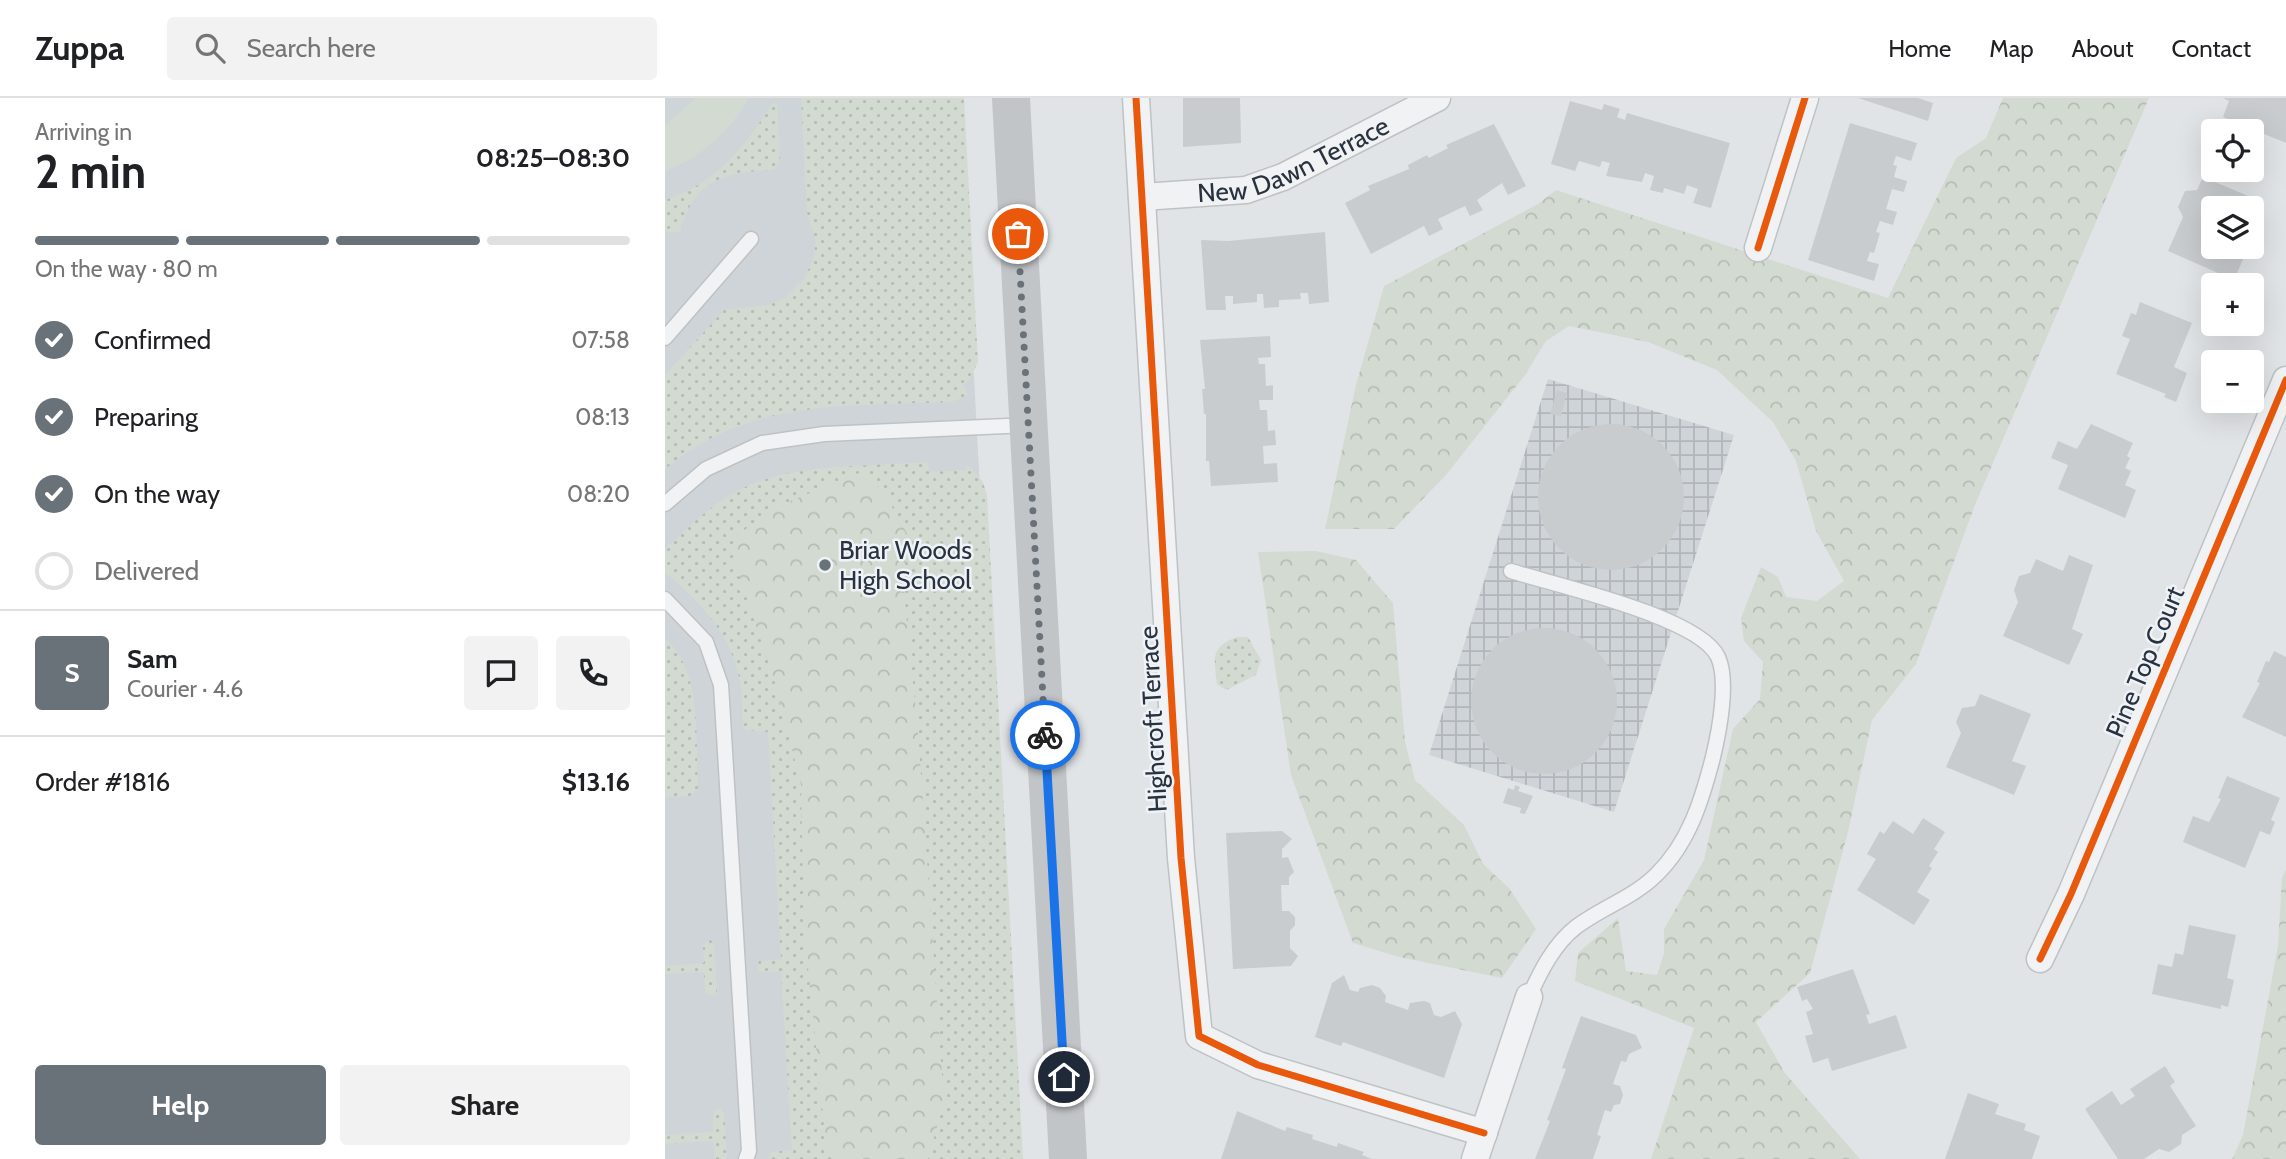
<!DOCTYPE html>
<meta charset="utf-8">
<style>
:root{--surface:#fff;--page:#f2f2f2;--text:#202124;--muted:#757577;--line:#e0e0e0;--accent:#697179}
body{margin:0;font-family:Cabin,sans-serif;background:var(--page);color:var(--text);height:100vh;display:flex;flex-direction:column;font-size:26px;white-space:nowrap}
*{box-sizing:border-box;margin:0}
p{font-size:23px;color:var(--muted)}
.icon{flex:none;width:38px;height:38px;fill:none;stroke:currentColor;stroke-width:2;stroke-linecap:round;stroke-linejoin:round}
.map{position:relative;flex:1;overflow:hidden}
.sheet{display:flex;flex-direction:column;background:var(--surface);width:665px}
.sheet>*{flex:none}
.tools{position:absolute;left:1536px;top:21px;display:grid;gap:14px}
.tools a{display:grid;place-items:center;width:63px;height:63px;border-radius:7px;background:var(--surface);box-shadow:0 7px 28px #0002;font-size:35px}
.pin{position:absolute;display:grid;place-items:center;width:60px;height:60px;color:#fff;margin:-30px;border:4px solid #fff;border-radius:50%;box-shadow:0 2px 7px #0007}
.courier{position:absolute;display:grid;place-items:center;width:70px;height:70px;margin:-35px;border:5px solid #1a73e8;border-radius:50%;background:#fff;color:#222;box-shadow:0 2px 9px #0007}
.overview em{font-style:normal;font-weight:700}
.overview div{display:flex;flex-direction:column-reverse}
.overview{display:flex;align-items:center;justify-content:space-between;height:119px;padding:0 35px}
h1{font-size:46px;font-weight:700;line-height:52px}
.bar{display:grid;grid-template-columns:repeat(4,1fr);gap:10px 7px;align-content:center;height:84px;padding:0 35px}
.bar i{height:9px;border-radius:5px;background:var(--line)}
.bar .active{background:var(--accent)}
.bar p{grid-column:span 4}
.line{display:flex;align-items:center;gap:18px;padding:0 35px;border-top:2px solid var(--line)}
.line div{flex:1}
.round{display:grid;place-items:center;flex:none;width:74px;height:74px;border-radius:7px;background:var(--page)}
ol{padding:0 35px;list-style:none}
li{display:flex;align-items:center;gap:21px;height:77px}
li p{margin-inline-start:auto}
li .icon{padding:7px;border-radius:50%;background:var(--accent);color:#fff;stroke-width:4}
li:last-child{color:var(--muted)}
li i{width:38px;height:38px;border:4px solid var(--line);border-radius:50%}
.cta{display:flex;gap:14px;margin-top:auto;padding:14px 35px}
.cta a{flex:1;height:80px;border-radius:7px;background:var(--accent);color:#fff;font-size:28px;font-weight:700;line-height:80px;text-align:center}
.cta a+a{background:var(--page);color:var(--text)}
header{display:flex;align-items:center;gap:42px;box-sizing:border-box;height:98px;padding:0 35px;background:var(--surface);border-bottom:2px solid var(--line)}
header strong{font-size:33px}
nav{display:flex;gap:38px;margin-inline-start:auto;font-size:24px}
.search{width:490px;height:63px;background:var(--page);display:flex;align-items:center;gap:18px;box-sizing:border-box;padding:0 24px;border-radius:7px;color:var(--muted);font-size:26px}
main{display:flex;flex:1;min-height:0}
.map>svg:first-child{display:block}
.built{fill:#cfd4d9}
.industrial{fill:url(#industrial-grid)}
.grass{fill:url(#grass-dots)}
.forest{fill:url(#forest-crowns)}
.garden{fill:#d3dad1}
.building{fill:#c9ccce}
.lines{fill:none;stroke-linecap:round;stroke-linejoin:round}
.service-casing{stroke:#bfc2c4;stroke-width:17}
.minor-casing{stroke:#bfc2c4;stroke-width:29}
.service{stroke:#f1f2f3;stroke-width:14}
.minor{stroke:#f1f2f3;stroke-width:26}
.secondary{stroke:#c2c5c8;stroke-width:38}
.cycleway-casing{stroke:#eff2f6;stroke-width:11}
.cycleway{stroke:#e8590c;stroke-width:7}
.done{stroke:#697179;stroke-width:7;stroke-dasharray:0 12.6}
.route{stroke:#1a73e8;stroke-width:9}
.poi-dot{fill:#697179;stroke:#eff2f6;stroke-width:2.5}
.labels{text-anchor:middle;dominant-baseline:central;stroke-width:5;stroke-linejoin:round;paint-order:stroke}
.street-label{font-size:26px;fill:#28333f;stroke:#eff2f6}
.poi-label{font-size:26px;fill:#28333f;stroke:#eff2f6;text-anchor:start}
</style>
<header>
<strong>Zuppa</strong>
<div class="search"><svg class="icon" aria-label="search" viewBox="0 0 24 24"><circle cx="10" cy="10" r="6"/><path d="M15 15l6 6"/></svg>Search here</div>
<nav><a>Home</a><a>Map</a><a>About</a><a>Contact</a></nav>
</header>
<main>
<section class="sheet">
<div class="overview"><div><h1>2 min</h1><p>Arriving in</p></div><em>08:25–08:30</em></div>
<div class="bar"><i class="active"></i><i class="active"></i><i class="active"></i><i></i><p>On the way · 80 m</p></div>
<ol>
<li><svg class="icon" aria-label="check" viewBox="0 0 24 24"><path d="M5 12l5 5 9-10"/></svg>Confirmed<p>07:58</p></li>
<li><svg class="icon" aria-label="check" viewBox="0 0 24 24"><path d="M5 12l5 5 9-10"/></svg>Preparing<p>08:13</p></li>
<li><svg class="icon" aria-label="check" viewBox="0 0 24 24"><path d="M5 12l5 5 9-10"/></svg>On the way<p>08:20</p></li>
<li><i></i>Delivered</li>
</ol>
<div class="line" style="height:126px"><b class="round" style="background:var(--accent);color:#fff">S</b><div><b>Sam</b><p>Courier · 4.6</p></div><a class="round"><svg class="icon" aria-label="chat" viewBox="0 0 24 24"><path d="M4 5h16v11H9l-5 4z"/></svg></a><a class="round"><svg class="icon" aria-label="phone" viewBox="0 0 24 24"><path d="M5 4h4l2 5-3 2q2 4 5 5l2-3 5 2v4C11 20 4 13 5 4z"/></svg></a></div>
<div class="line" style="height:91px"><div>Order #1816</div><b>$13.16</b></div>
<div class="cta"><a>Help</a><a>Share</a></div>
</section>
<div class="map">
<svg width="1621" height="1061" viewBox="0 0 1621 1061">
<defs>
<pattern id="industrial-grid" width="8" height="8" patternUnits="userSpaceOnUse" patternTransform="scale(1.75)"><rect width="8" height="8" fill="#cfd4d9"/><path d="M0 4h8M4 0v8" fill="none" stroke="#b2b6bb"/></pattern>
<pattern id="grass-dots" width="8" height="8" patternUnits="userSpaceOnUse" patternTransform="scale(1.75)"><rect width="8" height="8" fill="#d3dad1"/><path d="M2 2h.1M6 6h.1" fill="none" stroke="#b5bcb4" stroke-width="1.8" stroke-linecap="round"/></pattern>
<pattern id="forest-crowns" width="20" height="18" patternUnits="userSpaceOnUse" patternTransform="scale(1.75)"><rect width="20" height="18" fill="#d3dad1"/><path d="M2 6a3 3 0 1 1 6 0M12 15a3 3 0 1 1 6 0" fill="none" stroke="#b5bcb4"/></pattern>
</defs>
<rect width="100%" height="100%" fill="#e1e4e6"/>
<path class="built" d="M 0,0 L 294,0 L 351,1061 L 0,1061 Z"/>
<path class="industrial" d="M 883,281 L 1069,337 L 949,714 L 764,657 Z"/>
<path class="grass" d="M 136,0 L 299,0 L 313,264 L 305,281 L 298,288 L 304,297 L 286,304 C 183,308 83,301 0,371 L 0,277 L 59,212 L 104,207 L 121,199 L 139,181 L 148,162 L 151,144 L 142,115 Z
M 107,5 L 112,5 L 115,64 L 109,72 C 60,74 28,82 15,134 L 0,134 L 0,102 C 50,86 81,49 107,5 Z
M 263,364 L 264,374 L 301,372 L 302,367 L 304,368 L 318,384 L 322,398 L 358,1061 L 103,1061 L 107,1054 L 127,1052 L 116,874 L 95,874 L 92,871 L 94,863 L 116,861 L 103,634 L 80,632 C 76,618 78,603 76,588 C 67,537 38,507 0,474 L 0,451 C 21,432 42,410 67,396 C 120,364 201,369 263,364 Z
M 572,539 L 583,539 L 596,562 L 591,577 L 561,592 L 552,586 C 549,560 545,549 572,539 Z
M 0,540 C 39,575 30,643 33,690 L 26,698 L 0,699 Z
M 45,841 L 49,846 L 52,894 L 48,898 L 40,894 L 39,874 L 0,876 L 0,868 L 39,865 L 38,847 Z
M 52,1010 L 59,1012 L 62,1061 L 50,1061 L 48,1043 L 0,1046 L 0,1037 L 48,1034 L 48,1015 Z"/>
<path class="forest" d="M 1338,0 L 1484,0 L 1310,407 L 1251,566 L 1207,622 L 1183,734 L 1145,875 L 1091,924 L 1119,974 L 1195,1061 L 986,1061 L 1029,930 L 910,883 L 913,855 L 953,820 L 961,873 L 992,877 L 999,855 L 999,831 L 1039,762 L 1068,631 L 1095,601 L 1098,564 L 1079,543 L 1076,520 L 1096,469 L 1113,479 L 1121,499 L 1152,503 L 1179,483 L 1151,433 L 1131,363 L 1108,324 L 1052,272 L 983,244 L 904,228 L 881,243 L 860,277 L 781,377 L 729,431 L 660,431 L 691,287 L 719,188 L 873,106 L 891,92 L 1223,200 L 1291,60 L 1321,40 Z
M 201,372 L 221,398 L 244,439 L 238,484 L 253,634 L 279,1005 L 263,1061 L 174,1061 L 161,1047 L 139,830 L 136,686 L 109,581 L 71,468 L 71,438 L 111,409 Z
M 651,453 L 691,462 L 728,505 L 740,644 L 750,682 L 799,727 L 818,766 L 844,790 L 871,831 L 837,880 L 734,859 L 688,845 L 626,677 L 593,454 Z
M 1621,771 L 1621,1061 L 1567,1061 L 1578,1037 L 1613,848 L 1617,780 Z"/>
<path class="garden" d="M 31,0 L 84,0 C 66,32 35,61 0,73 L 0,27 Z"/>
<path class="building" d="M 518,0 L 575,0 L 576,45 L 518,49 Z
M 1193,0 L 1253,0 L 1268,5 L 1263,23 Z
M 1558,0 L 1621,0 L 1621,45 L 1558,19 L 1564,3 Z
M 905,3 L 937,12 L 939,6 L 955,11 L 952,19 L 960,22 L 962,15 L 1065,45 L 1046,110 L 1028,105 L 1033,91 L 1022,87 L 1019,96 L 999,90 L 998,95 L 985,92 L 989,78 L 980,75 L 977,84 L 941,78 L 945,65 L 937,63 L 935,69 L 914,63 L 910,73 L 886,66 Z
M 1185,25 L 1252,45 L 1246,63 L 1231,58 L 1228,67 L 1232,68 L 1229,79 L 1242,83 L 1239,94 L 1227,91 L 1221,111 L 1232,114 L 1228,127 L 1215,123 L 1211,134 L 1215,135 L 1209,155 L 1205,154 L 1202,163 L 1214,166 L 1209,183 L 1143,162 Z
M 829,26 L 861,88 L 843,97 L 837,85 L 812,102 L 818,112 L 805,118 L 800,108 L 773,121 L 778,131 L 764,138 L 759,128 L 706,156 L 680,105 L 705,92 L 703,88 L 744,71 L 743,67 L 762,57 L 764,60 L 783,50 L 781,47 Z
M 1538,79 L 1588,100 L 1584,110 L 1549,110 L 1549,149 L 1582,152 L 1569,182 L 1503,153 L 1518,119 L 1513,109 L 1520,93 L 1532,92 Z
M 660,134 L 664,204 L 644,206 L 643,195 L 635,195 L 636,201 L 614,202 L 614,209 L 599,210 L 598,196 L 592,196 L 592,204 L 568,206 L 568,198 L 560,198 L 561,212 L 541,212 L 536,142 L 563,143 Z
M 1475,204 L 1527,225 L 1509,269 L 1522,275 L 1511,304 L 1499,299 L 1501,296 L 1451,276 L 1465,241 L 1457,238 L 1466,215 L 1471,217 Z
M 605,238 L 606,259 L 593,260 L 594,266 L 600,266 L 601,288 L 608,287 L 608,302 L 594,302 L 595,312 L 602,312 L 603,333 L 610,332 L 611,347 L 598,348 L 599,366 L 612,365 L 613,384 L 546,388 L 544,363 L 541,363 L 541,316 L 539,316 L 537,291 L 540,291 L 535,242 Z
M 892,292 L 902,295 L 896,318 L 885,316 Z
M 1426,326 L 1468,345 L 1462,358 L 1465,360 L 1460,370 L 1466,373 L 1460,387 L 1471,392 L 1460,420 L 1393,391 L 1403,367 L 1386,360 L 1393,343 L 1412,351 Z
M873 399a73 73 0 1 1 146 0a73 73 0 1 1-146 0Z
M 1404,457 L 1428,467 L 1407,531 L 1418,536 L 1404,567 L 1338,538 L 1353,504 L 1349,492 L 1354,478 L 1365,475 L 1371,461 L 1398,473 Z
M806 603a73 73 0 1 1 146 0a73 73 0 1 1-146 0Z
M 1609,553 L 1621,559 L 1621,639 L 1577,619 L 1595,585 L 1592,584 L 1601,563 L 1604,564 Z
M 1315,596 L 1366,616 L 1347,663 L 1361,668 L 1349,697 L 1281,669 L 1296,635 L 1291,624 L 1297,610 L 1310,608 Z
M 1562,678 L 1615,700 L 1606,722 L 1610,724 L 1605,737 L 1595,733 L 1580,770 L 1518,744 L 1528,718 L 1544,724 L 1556,701 L 1553,700 Z
M 850,687 L 855,689 L 853,693 L 868,698 L 860,716 L 855,715 L 856,710 L 838,705 L 843,690 L 849,692 Z
M 1258,720 L 1280,734 L 1269,751 L 1273,754 L 1264,768 L 1267,770 L 1252,794 L 1265,802 L 1249,827 L 1192,792 L 1211,761 L 1202,756 L 1215,733 L 1219,736 L 1228,723 L 1248,736 Z
M 617,733 L 627,741 L 617,751 L 617,760 L 623,759 L 629,774 L 624,779 L 624,787 L 616,787 L 617,813 L 624,813 L 630,819 L 630,827 L 625,833 L 625,850 L 633,858 L 626,868 L 568,871 L 561,735 Z
M 1524,827 L 1571,837 L 1562,880 L 1569,882 L 1563,909 L 1556,907 L 1556,911 L 1487,896 L 1493,866 L 1507,869 L 1510,855 L 1518,857 Z
M 1188,871 L 1205,916 L 1201,917 L 1204,926 L 1231,917 L 1242,950 L 1167,973 L 1163,960 L 1148,965 L 1140,938 L 1148,936 L 1141,914 L 1148,911 L 1142,901 L 1137,903 L 1132,889 Z
M 679,877 L 685,892 L 693,894 L 695,890 L 707,887 L 715,890 L 721,898 L 720,904 L 743,912 L 745,905 L 759,903 L 765,905 L 769,917 L 776,919 L 790,913 L 797,926 L 779,980 L 678,944 L 676,948 L 650,939 L 667,885 Z
M 916,918 L 971,937 L 977,950 L 964,956 L 961,964 L 956,963 L 948,986 L 955,988 L 958,997 L 955,1006 L 949,1007 L 946,1014 L 940,1012 L 932,1037 L 936,1038 L 928,1061 L 870,1061 L 885,1023 L 882,1022 L 901,971 L 897,970 Z
M 1500,968 L 1510,984 L 1505,988 L 1531,1028 L 1517,1037 L 1516,1046 L 1504,1054 L 1494,1051 L 1479,1061 L 1453,1061 L 1420,1011 L 1447,993 L 1456,1007 L 1470,998 L 1465,991 Z
M 1303,995 L 1334,1006 L 1330,1016 L 1361,1026 L 1359,1032 L 1375,1038 L 1367,1061 L 1280,1061 Z
M 572,1013 L 620,1033 L 622,1029 L 648,1037 L 647,1041 L 672,1049 L 673,1045 L 699,1054 L 697,1057 L 707,1061 L 556,1061 Z"/>
<g class="lines">
<g class="service-casing">
<path id="service" d="M 0,240 L 86,141
M 0,406 L 41,371 L 97,345 L 159,336 L 362,327
M 846,473 C 890,487 1035,519 1053,559 C 1064,583 1054,634 1048,659 C 1037,702 1024,745 991,777 C 969,799 936,810 911,829 C 889,846 875,874 864,899
M 0,501 L 41,544 L 56,587 L 84,1053 L 81,1061"/>
</g>
<g class="minor-casing">
<g id="minor">
<path d="M 471,0 L 516,760 L 534,938 L 593,967 L 819,1035"/>
<path id="s1" d="M 477,99 L 581,92 L 618,79 L 772,0"/>
<path d="M 1093,150 L 1140,0"/>
<path d="M 1375,861 L 1406,796 L 1621,282"/>
<path d="M 810,1061 L 864,899"/>
</g>
</g>
<use href="#service" class="service"/>
<use href="#minor" class="minor"/>
<path class="secondary" d="M 346,0 L 403,1061"/>
<g class="cycleway-casing">
<path id="cycleway" d="M 471,0 L 516,760 L 534,938 L 593,967 L 819,1035
M 1093,150 L 1140,0
M 1375,861 L 1406,796 L 1621,282"/>
</g>
<use href="#cycleway" class="cycleway"/>
</g>
<g class="lines">
<path class="done" d="M 353,136 L 380,637"/>
<path class="route" d="M 380,637 L 399,979"/>
</g>
<circle class="poi-dot" cx="160" cy="467" r="7"/>
<g class="labels">
<g class="street-label">
<text stroke="none"><textPath href="#s1" startOffset="158">New Dawn Terrace</textPath></text>
<text transform="translate(1480 564) rotate(-67)">Pine Top Court</text>
<text transform="translate(488 621) rotate(-93)">Highcroft Terrace</text>
</g>
<g class="poi-label">
<text x="174" y="452">Briar Woods<tspan x="174" dy="30">High School</tspan></text>
</g>
</g>
</svg>
<div class="tools">
<a><svg class="icon" aria-label="locate" viewBox="0 0 24 24"><circle cx="12" cy="12" r="6"/><path d="M12 2v4M12 18v4M2 12h4M18 12h4"/></svg></a>
<a><svg class="icon" aria-label="layers" viewBox="0 0 24 24"><path d="M12 4l9 5-9 5-9-5zM3 14l9 5 9-5"/></svg></a>
<a>+</a>
<a>−</a>
</div>
<div class="pin" style="left:353px;top:136px;background:#ea580c"><svg class="icon" aria-label="bag" viewBox="0 0 24 24"><path d="M5 8h14l-1 12H6zM9 8a3 3 0 0 1 6 0"/></svg></div>
<div class="pin" style="left:399px;top:979px;background:#1f2937"><svg class="icon" aria-label="home" viewBox="0 0 24 24"><path d="M3 11l9-7 9 7M6 9v11h12V9"/></svg></div>
<div class="courier" style="left:380px;top:637px"><svg class="icon" aria-label="bike" viewBox="0 0 24 24"><circle cx="6" cy="16" r="4"/><circle cx="18" cy="16" r="4"/><path d="M6 16l4-8h5l3 8M10 8l3 8H6M13 5h3"/></svg></div>
</div>
</main>
